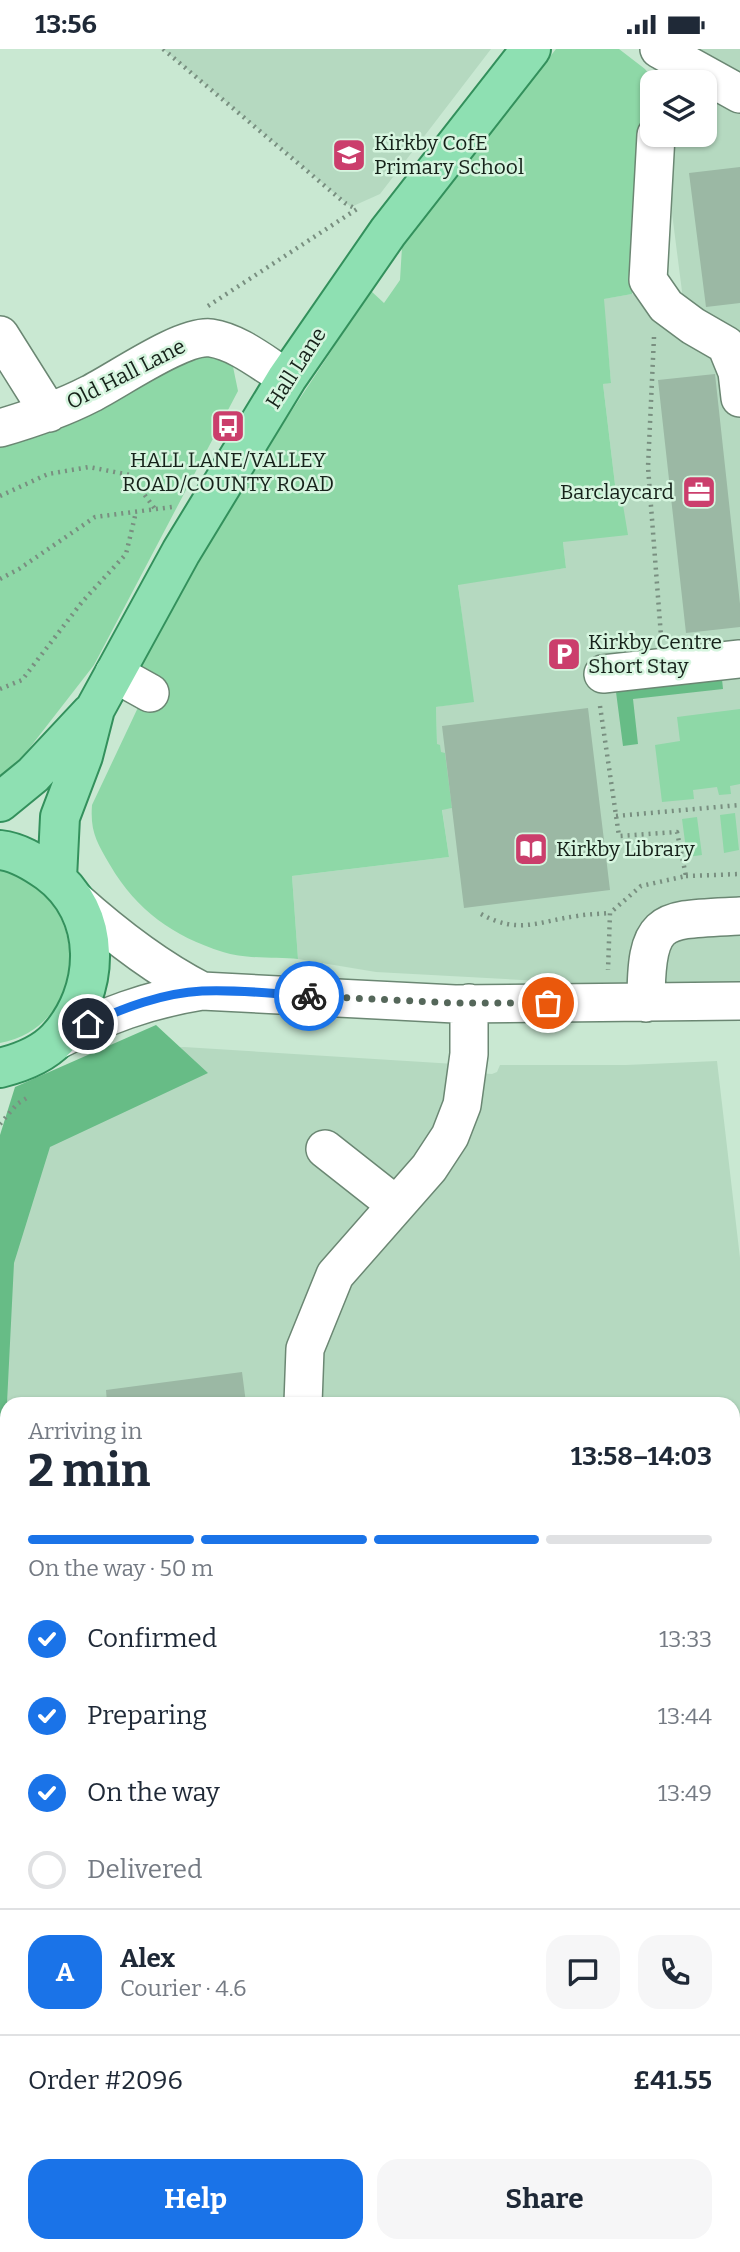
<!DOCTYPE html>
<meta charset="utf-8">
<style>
:root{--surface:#fff;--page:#f6f6f7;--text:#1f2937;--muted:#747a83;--line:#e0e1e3;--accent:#1a73e8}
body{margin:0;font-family:Bitter,serif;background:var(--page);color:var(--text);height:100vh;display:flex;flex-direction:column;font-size:26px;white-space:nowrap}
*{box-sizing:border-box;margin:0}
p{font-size:23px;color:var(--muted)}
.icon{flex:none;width:38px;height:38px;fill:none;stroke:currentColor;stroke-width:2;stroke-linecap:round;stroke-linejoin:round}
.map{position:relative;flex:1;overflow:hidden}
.drawer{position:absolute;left:0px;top:1348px;width:740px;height:856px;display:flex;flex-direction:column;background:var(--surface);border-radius:21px 21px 0 0;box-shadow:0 2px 5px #0004}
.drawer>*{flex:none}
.tools{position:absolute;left:640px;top:21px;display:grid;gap:14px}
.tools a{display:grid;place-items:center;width:77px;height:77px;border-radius:14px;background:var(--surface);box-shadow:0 2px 5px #0004;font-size:35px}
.pin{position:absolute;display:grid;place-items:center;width:60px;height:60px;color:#fff;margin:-30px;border:4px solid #fff;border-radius:50%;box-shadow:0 2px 7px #0007}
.courier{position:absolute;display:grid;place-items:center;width:70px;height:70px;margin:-35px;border:5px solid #1a73e8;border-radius:50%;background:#fff;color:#222;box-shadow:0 2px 9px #0007}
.head em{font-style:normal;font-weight:700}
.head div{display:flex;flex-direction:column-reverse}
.head{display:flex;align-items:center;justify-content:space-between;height:119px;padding:0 28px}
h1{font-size:46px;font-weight:700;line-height:52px}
.bar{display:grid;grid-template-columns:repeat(4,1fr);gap:10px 7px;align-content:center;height:84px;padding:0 28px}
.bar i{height:9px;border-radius:5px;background:var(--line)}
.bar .selected{background:var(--accent)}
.bar p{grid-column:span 4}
.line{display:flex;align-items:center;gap:18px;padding:0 28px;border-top:2px solid var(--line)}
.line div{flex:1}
.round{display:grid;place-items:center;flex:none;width:74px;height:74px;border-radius:21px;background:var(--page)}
ol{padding:0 28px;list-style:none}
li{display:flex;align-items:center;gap:21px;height:77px}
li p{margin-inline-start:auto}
li .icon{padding:7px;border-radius:50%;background:var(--accent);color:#fff;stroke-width:4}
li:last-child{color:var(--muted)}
li i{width:38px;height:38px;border:4px solid var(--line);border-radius:50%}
.action{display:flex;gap:14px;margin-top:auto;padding:14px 28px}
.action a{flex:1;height:80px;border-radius:21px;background:var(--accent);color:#fff;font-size:28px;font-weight:700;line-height:80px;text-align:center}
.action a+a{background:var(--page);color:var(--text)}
.status{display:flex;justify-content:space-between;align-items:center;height:49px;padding:0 35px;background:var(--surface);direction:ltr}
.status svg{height:19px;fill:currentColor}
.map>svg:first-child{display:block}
.built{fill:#b5d9c0}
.green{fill:#8ed8a7}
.forest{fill:#67bc86}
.building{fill:#9bb8a4}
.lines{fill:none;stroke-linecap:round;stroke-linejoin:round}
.minor-casing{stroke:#6b8773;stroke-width:40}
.major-casing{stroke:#33905c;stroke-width:42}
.path{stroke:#798f80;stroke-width:4.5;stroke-dasharray:2 5;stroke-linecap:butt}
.minor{stroke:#fff;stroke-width:37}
.major{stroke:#8ee0b2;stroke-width:38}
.done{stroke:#55675a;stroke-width:7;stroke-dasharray:0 12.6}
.route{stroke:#1a73e8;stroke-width:9}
.labels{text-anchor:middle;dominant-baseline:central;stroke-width:5;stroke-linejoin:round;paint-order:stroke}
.poi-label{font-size:21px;fill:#16221a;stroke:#d6f5df;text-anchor:start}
.street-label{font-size:21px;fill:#16221a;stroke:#d6f5df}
</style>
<div class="status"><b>13:56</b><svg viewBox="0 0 49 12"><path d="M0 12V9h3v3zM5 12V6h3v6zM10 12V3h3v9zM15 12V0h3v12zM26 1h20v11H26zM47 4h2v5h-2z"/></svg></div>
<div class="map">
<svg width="740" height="2203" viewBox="0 0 740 2203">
<rect width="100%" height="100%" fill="#c9e8d2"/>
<path class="built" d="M 163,0 L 491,0 L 380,145 L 351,158 Z
M 651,0 L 740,0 L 740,933 L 613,936 L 376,923 L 298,910 L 292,827 L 449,808 L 442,760 L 452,759 L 437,695 L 436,658 L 473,652 L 458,535 L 566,519 L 563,493 L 621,444 L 616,444 L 603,335 L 611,333 L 603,250 L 632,245 L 684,258 L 662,86 L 705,86 L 705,33 L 655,33 Z
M 184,998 L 455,1015 L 461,1023 L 492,1025 L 497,1023 L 500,1016 L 626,1016 L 717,1012 L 740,1209 L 740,1846 L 733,1847 L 733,1354 L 7,1354 L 7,1459 L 0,1355 L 0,1226 L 23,1101 L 170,999 Z"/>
<path class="green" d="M 556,0 L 619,0 L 645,20 L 654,32 L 632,245 L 604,250 L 611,334 L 603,335 L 616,444 L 621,444 L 628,486 L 563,493 L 566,519 L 458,536 L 474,653 L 436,658 L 437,695 L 440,696 L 441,703 L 445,704 L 452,759 L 442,761 L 449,808 L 292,827 L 298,910 C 276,908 243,910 223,903 C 173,887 137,862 110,816 C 97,794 90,783 92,756 L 142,650 L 140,617 L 226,461 L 371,242 L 384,254 L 400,231 L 402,198 Z
M 201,297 L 231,308 L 238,342 L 94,616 L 14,719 L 0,728 L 0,386 Z
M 740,660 L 740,735 L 730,737 L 731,745 L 719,746 L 717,738 L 693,741 L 694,750 L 662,753 L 655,696 L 680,692 L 677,668 Z
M 735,764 L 739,801 L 724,804 L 720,766 Z
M 697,768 L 702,806 L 687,808 L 682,770 Z
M 0,820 C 93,844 93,976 0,994 Z
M 740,1839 L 740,2203 L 628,2203 L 624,2198 L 612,2203 L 429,2203 L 426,2196 L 733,2196 L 733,1840 Z
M 0,1965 L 7,1986 L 7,2196 L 81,2196 L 83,2203 L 0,2203 Z"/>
<path class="forest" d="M 722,630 L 723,640 L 633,650 L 638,695 L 623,697 L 616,643 Z
M 156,976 L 208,1024 L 50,1098 L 14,1214 L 7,1354 L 7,1708 L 0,1687 L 0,1086 L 15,1038 Z
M 190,2196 L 426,2196 L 429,2203 L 191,2203 Z"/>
<path class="building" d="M 740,118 L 740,254 L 706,258 L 689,124 Z
M 715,325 L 740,555 L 740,578 L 686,584 L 658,331 Z
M 588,659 L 610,841 L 464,859 L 442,677 Z
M 242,1323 L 246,1354 L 107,1354 L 106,1341 Z"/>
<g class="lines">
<g class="minor-casing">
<path id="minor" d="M 659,0 L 740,45
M 656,86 L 648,231 L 666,257 L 693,277 L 726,296 L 737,323 L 740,349
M 0,286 L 49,364
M 0,379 C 31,370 61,360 90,345 C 118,331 183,285 211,289 C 238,293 264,315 287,329
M 114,624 L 150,644
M 603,625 L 740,610
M 74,850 C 113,885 155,918 202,942
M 646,954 C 646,866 660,871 740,867
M 56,992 C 105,967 146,951 202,942 L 455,955 L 740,952
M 325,1100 L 396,1156
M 303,1354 L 305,1300 L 335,1226 L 429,1119 L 450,1087 L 462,1056 L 469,1005 L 469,954"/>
</g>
<g class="major-casing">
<path id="major" d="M 0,753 L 33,726 L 91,664
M 0,801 C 18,803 34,813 48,823 C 104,864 101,943 57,990 C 42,1006 20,1014 0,1019
M 57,829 L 60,768 L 83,707 L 95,660 L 181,503 L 287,329 L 388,183 L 531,0
M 0,1803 L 7,1830
M 0,1926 L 7,1944
M 96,2196 L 98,2203
M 144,2196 L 147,2203"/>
</g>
<path class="path" d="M 163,0 L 345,154 L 356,160
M 208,257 L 357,160
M 654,288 L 648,418 L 661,587
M 0,447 L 48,425 L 89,418 L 130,426 L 155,460
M 0,530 L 19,520 L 95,468 L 172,458
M 0,640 L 22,631 L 82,553 L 126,505 L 136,463
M 600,657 L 619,787 L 677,783 L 686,827 L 641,837 L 610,864 L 608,921
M 616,767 L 740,756
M 686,827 L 740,825
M 481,865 C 519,886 539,872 577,867 C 588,865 599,865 610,864
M 0,1075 L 17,1055 L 30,1047
M 0,1714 L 7,1736
M 733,1870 L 740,1869"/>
<use href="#minor" class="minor"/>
<use href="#major" class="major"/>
</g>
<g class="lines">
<path class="done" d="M 309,947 L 455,954 L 548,954"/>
<path class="route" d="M 88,975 C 124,959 162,944 202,942 C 237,940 274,945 309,947"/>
</g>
<defs>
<g id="school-square" transform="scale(1.75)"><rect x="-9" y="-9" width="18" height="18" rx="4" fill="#cb3e6c" stroke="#d6f5df"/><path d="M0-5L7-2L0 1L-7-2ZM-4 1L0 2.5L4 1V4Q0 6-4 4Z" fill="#fff"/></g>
<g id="bus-square" transform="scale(1.75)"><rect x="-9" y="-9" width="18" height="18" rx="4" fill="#cb3e6c" stroke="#d6f5df"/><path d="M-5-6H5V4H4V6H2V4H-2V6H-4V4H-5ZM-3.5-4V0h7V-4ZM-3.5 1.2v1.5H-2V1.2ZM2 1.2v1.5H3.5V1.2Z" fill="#fff"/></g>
<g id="office-square" transform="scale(1.75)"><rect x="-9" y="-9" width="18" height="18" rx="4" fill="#cb3e6c" stroke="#d6f5df"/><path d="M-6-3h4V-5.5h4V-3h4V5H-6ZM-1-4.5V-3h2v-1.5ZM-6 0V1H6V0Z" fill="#fff"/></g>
<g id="parking-square" transform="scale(1.75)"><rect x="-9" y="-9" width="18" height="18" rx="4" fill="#cb3e6c" stroke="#d6f5df"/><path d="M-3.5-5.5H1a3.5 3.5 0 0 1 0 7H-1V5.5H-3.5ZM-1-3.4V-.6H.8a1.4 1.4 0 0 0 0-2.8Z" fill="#fff"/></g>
<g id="library-square" transform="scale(1.75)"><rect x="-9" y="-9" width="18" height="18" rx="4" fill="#cb3e6c" stroke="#d6f5df"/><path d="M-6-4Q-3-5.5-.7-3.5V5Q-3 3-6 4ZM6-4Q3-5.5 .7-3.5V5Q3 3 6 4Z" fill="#fff"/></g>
</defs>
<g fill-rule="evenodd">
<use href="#school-square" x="349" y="106"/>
<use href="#bus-square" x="228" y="377"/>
<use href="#office-square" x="699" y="443"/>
<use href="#parking-square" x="564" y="605"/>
<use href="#library-square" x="531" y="800"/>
</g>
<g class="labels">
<g class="poi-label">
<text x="374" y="94">Kirkby CofE<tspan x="374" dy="24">Primary School</tspan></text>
<text x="228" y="411" text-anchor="middle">HALL LANE/VALLEY<tspan x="228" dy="24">ROAD/COUNTY ROAD</tspan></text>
<text x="674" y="443" text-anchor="end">Barclaycard</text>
<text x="588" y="593">Kirkby Centre<tspan x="588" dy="24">Short Stay</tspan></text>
<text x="556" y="800">Kirkby Library</text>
</g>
<g class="street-label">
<text transform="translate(296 319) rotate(-57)">Hall Lane</text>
<text transform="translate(126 325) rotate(-27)">Old Hall Lane</text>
</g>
</g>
</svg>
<div class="tools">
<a><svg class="icon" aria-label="layers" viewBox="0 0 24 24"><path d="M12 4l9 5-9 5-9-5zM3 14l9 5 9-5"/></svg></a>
</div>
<div class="pin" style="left:548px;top:954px;background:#ea580c"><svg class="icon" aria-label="bag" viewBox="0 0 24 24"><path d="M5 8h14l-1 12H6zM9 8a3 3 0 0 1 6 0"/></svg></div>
<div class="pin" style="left:88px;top:975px;background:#1f2937"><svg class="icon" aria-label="home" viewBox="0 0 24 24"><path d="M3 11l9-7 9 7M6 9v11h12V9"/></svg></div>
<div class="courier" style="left:309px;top:947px"><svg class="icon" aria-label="bike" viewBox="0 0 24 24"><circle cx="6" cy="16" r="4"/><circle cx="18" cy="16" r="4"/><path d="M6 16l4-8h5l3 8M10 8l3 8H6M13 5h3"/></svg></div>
<section class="drawer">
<div class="head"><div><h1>2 min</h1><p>Arriving in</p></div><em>13:58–14:03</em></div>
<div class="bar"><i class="selected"></i><i class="selected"></i><i class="selected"></i><i></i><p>On the way · 50 m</p></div>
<ol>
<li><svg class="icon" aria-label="check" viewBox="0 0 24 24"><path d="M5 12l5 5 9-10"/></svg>Confirmed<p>13:33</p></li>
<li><svg class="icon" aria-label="check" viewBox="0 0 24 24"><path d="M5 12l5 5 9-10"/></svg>Preparing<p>13:44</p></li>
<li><svg class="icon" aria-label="check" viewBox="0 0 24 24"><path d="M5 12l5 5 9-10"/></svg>On the way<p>13:49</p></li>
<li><i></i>Delivered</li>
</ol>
<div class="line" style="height:126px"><b class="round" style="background:var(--accent);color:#fff">A</b><div><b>Alex</b><p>Courier · 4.6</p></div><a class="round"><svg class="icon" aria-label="chat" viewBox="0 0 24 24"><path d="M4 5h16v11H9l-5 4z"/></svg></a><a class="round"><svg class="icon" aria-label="phone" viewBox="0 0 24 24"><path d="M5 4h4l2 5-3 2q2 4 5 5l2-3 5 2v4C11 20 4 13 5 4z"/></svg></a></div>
<div class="line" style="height:91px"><div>Order #2096</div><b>£41.55</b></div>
<div class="action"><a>Help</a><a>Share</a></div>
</section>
</div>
